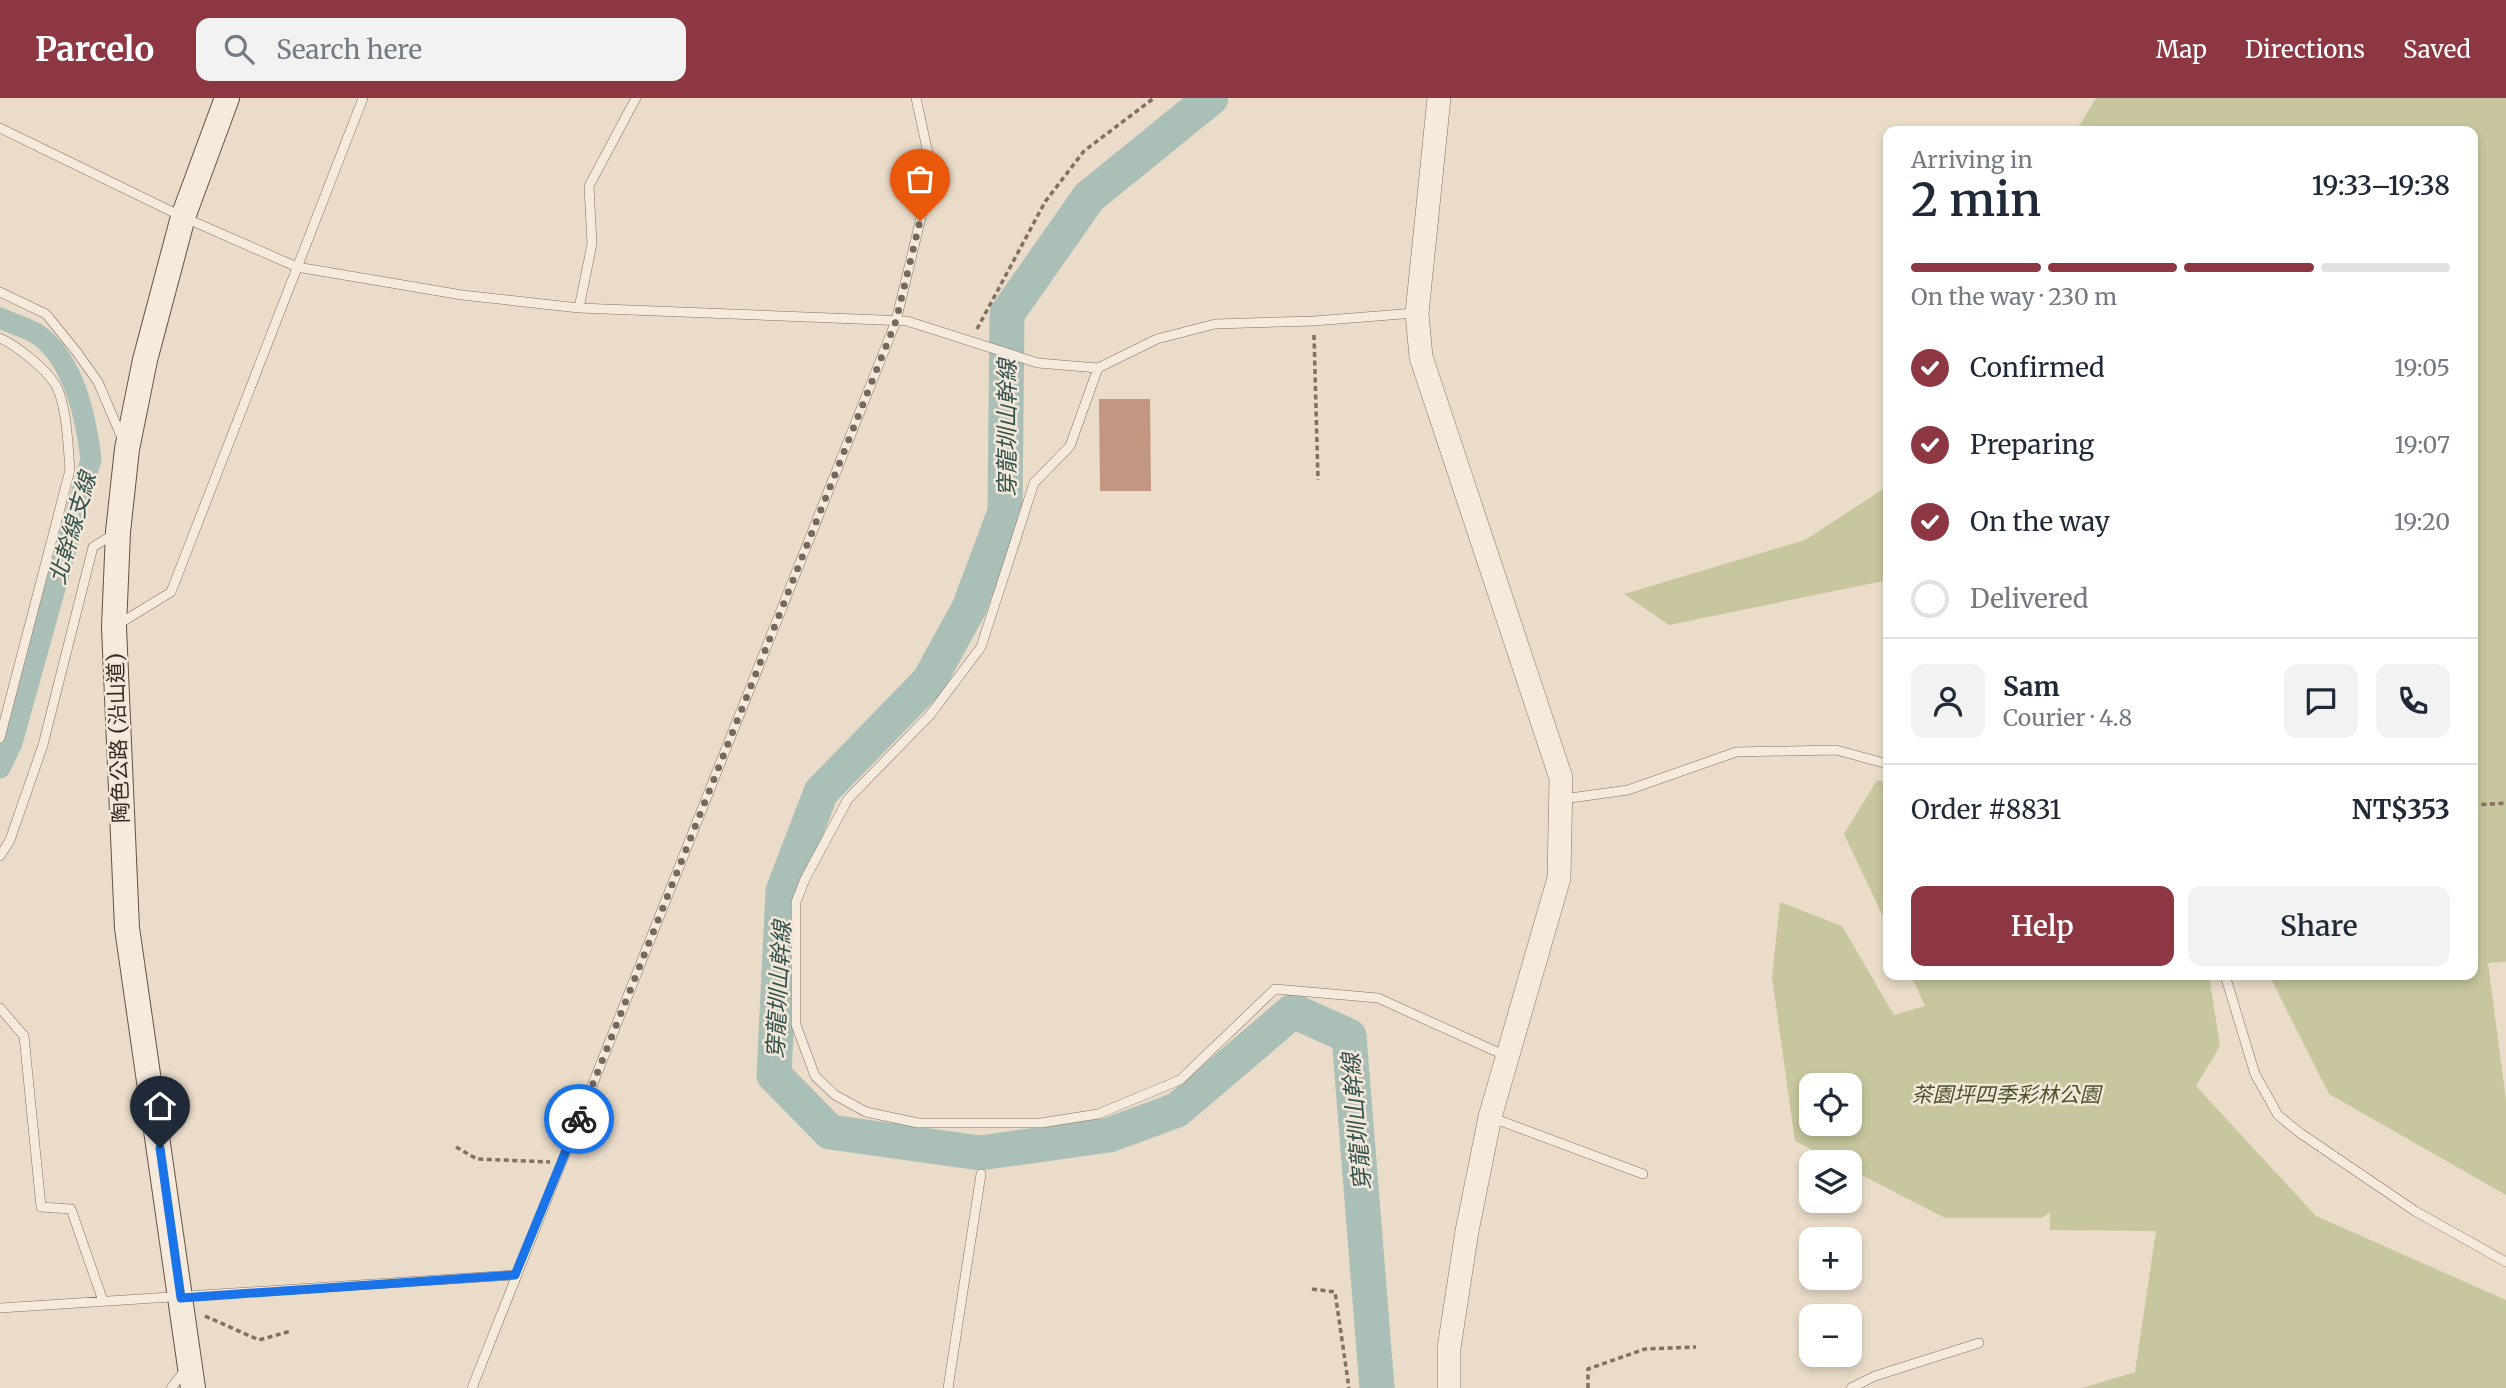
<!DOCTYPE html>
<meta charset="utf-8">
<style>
:root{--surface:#fff;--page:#f2f2f3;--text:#1f2937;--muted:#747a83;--line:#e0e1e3;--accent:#8c3742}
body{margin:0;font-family:Merriweather,"Noto Sans TC",serif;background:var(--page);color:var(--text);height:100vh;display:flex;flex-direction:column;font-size:26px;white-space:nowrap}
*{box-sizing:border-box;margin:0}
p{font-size:23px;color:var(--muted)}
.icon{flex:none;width:38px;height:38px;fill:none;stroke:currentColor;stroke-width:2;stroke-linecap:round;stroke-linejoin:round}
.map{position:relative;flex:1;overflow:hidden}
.side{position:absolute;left:1883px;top:28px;width:595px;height:854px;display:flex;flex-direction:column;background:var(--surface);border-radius:14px;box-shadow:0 4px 10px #0003}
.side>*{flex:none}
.tools{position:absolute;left:1799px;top:975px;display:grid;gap:14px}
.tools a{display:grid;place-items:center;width:63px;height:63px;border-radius:14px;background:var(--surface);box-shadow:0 4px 10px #0003;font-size:35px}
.pin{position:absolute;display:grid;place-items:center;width:60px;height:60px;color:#fff;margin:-72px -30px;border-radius:50% 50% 50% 0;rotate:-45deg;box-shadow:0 0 7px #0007}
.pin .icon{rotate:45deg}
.courier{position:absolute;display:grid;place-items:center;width:70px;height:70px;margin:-35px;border:5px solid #1a73e8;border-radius:50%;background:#fff;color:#222;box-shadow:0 2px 9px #0007}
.summary em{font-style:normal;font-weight:600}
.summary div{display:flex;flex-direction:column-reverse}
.summary{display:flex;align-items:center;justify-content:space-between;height:119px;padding:0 28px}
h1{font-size:46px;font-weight:600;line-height:52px}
.bar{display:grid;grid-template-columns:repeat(4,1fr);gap:10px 7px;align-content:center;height:84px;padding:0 28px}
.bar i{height:9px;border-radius:5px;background:var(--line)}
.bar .current{background:var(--accent)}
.bar p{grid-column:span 4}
.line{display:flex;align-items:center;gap:18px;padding:0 28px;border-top:2px solid var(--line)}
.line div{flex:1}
.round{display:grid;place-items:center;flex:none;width:74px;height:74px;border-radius:14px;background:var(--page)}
ol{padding:0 28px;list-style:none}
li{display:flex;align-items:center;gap:21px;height:77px}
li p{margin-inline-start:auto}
li .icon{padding:7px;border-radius:50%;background:var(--accent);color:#fff;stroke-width:4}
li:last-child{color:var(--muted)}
li i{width:38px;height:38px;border:4px solid var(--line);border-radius:50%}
.action{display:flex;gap:14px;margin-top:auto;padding:14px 28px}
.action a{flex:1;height:80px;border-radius:14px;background:var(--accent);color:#fff;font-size:28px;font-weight:600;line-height:80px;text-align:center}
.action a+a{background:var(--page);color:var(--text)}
header{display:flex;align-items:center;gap:42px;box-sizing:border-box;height:98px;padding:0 35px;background:var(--accent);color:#fff}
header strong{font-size:33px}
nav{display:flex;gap:38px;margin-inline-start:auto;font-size:24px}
.search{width:490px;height:63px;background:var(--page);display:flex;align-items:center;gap:18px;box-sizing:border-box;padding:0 24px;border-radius:14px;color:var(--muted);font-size:26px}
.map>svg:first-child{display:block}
.green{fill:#c7c69e;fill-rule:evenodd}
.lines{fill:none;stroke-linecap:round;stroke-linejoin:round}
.canal{stroke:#aabfb6;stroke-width:21}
.river{stroke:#aabfb6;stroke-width:35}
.building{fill:#c39684}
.service-casing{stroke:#846f60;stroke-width:10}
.tertiary-casing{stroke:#846f60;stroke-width:24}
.secondary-casing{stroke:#665043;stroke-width:26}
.path{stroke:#846f60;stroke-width:3.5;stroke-dasharray:5 3.5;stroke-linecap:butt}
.service{stroke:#f5eadc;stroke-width:9}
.tertiary{stroke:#f5eadc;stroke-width:23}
.secondary{stroke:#f5eadc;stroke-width:24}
.done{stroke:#76685c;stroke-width:7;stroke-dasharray:0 12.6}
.route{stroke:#1a73e8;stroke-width:9}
.labels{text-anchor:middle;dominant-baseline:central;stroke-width:5;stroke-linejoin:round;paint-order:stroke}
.street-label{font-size:21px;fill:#372922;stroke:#f2e7d8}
.park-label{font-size:21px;font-style:italic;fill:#4c512b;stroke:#f2e7d8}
.water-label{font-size:23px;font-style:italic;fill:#33544e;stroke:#f2e7d8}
</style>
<header>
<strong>Parcelo</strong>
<div class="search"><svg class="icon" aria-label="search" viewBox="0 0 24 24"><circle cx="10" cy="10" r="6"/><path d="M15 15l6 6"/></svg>Search here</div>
<nav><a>Map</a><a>Directions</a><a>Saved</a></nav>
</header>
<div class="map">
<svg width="2506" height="1290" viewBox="0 0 2506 1290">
<rect width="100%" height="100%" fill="#eadcc9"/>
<path class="green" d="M 2096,0 L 2506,0 L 2506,864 L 2488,865 L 2506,1002 L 2506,1097 L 2329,996 L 2269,877 L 2473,877 L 2473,33 L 2076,33 Z
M 1888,388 L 1888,482 L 1669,527 L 1624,496 L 1805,442 Z
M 1877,682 L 1888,684 L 1888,829 L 1844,736 Z
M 1780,804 L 1842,828 L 1894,917 L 1925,908 L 1911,877 L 2209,877 L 2220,948 L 2196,988 L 2316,1118 L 2506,1202 L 2506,1290 L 2082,1290 L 2135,1274 L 2156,1133 L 2050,1132 L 2050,1114 L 2042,1120 L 1945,1120 L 1850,1071 L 1850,1064 L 1836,1064 L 1795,1043 L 1772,879 ZM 1850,987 L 1850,1026 L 1811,1026 L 1811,987 Z"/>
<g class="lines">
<path class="canal" d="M 0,220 C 12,226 29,230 40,238 C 75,265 86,320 91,361 L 12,645 L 0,670"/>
<path class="river" d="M 1211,0 L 1089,99 L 1007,216 L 1005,414 L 969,510 L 929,583 L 821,694 L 783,793 L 774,977 L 830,1034 L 980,1055 L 1109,1037 L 1177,1012 L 1293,913 L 1349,938 L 1377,1290"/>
</g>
<path class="building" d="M 1099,301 L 1150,301 L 1151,393 L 1100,393 Z"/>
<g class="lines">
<g class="service-casing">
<path id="service" d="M 0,30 L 183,119 L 297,169 L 462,197 L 579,210 L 907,223 L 1038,265 L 1098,270 L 1157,241 L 1215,226 L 1314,223 L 1415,215
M 0,194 L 46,216 L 76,253 L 98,284 L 122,340
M 579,210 L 592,146 L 589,88 L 636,0
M 0,240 C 16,247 46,271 55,286 C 67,305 68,349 70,372 L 0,640
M 1098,270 L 1070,348 L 1034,385 L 981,549 L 930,617 L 848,701 L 805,781 L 796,804 L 796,927 L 815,978 L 835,997 L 866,1014 L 918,1025 L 1041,1025 L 1098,1016 L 1180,982 L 1275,891 L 1378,900 L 1506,958
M 117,527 L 171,494 L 363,0
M 1563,701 L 1628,692 L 1736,654 L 1836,652 L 1888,666
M 0,758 L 10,742 L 43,647 L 93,449 L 114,436
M 2225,877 L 2255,976 L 2278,1017 L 2300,1035 L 2415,1113 L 2506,1164
M 0,910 L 24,938 L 41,1109 L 71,1111 L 103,1203
M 1490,1019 L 1643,1076
M 0,1210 L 515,1177
M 171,1290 L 186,1271
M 472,1290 L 896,223 L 932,74 L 916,0
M 948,1290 L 981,1076
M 1851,1290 L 1875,1278 L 1979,1245"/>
</g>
<g class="tertiary-casing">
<path id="tertiary" d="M 1439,0 L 1417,215 L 1421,259 L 1561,680 L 1559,780 L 1490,1019 L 1467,1133 L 1449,1250 L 1449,1290"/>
</g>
<g class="secondary-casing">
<path id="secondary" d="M 193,1290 L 127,830 L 114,529 L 118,434 L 127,351 L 145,262 L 183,119 L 227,0"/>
</g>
<path class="path" d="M 977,231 L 1045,104 L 1084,53 L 1154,0
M 1314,237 L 1318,382
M 2473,707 L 2506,705
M 456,1049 L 477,1061 L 550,1064
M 1312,1191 L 1335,1194 L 1349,1290
M 205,1218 L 259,1242 L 291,1233
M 1588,1290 L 1588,1271 L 1645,1251 L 1696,1249"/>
<use href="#service" class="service"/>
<use href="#tertiary" class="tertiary"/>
<use href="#secondary" class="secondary"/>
</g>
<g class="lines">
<path class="done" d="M 579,1021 L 896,223 L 920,123"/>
<path class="route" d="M 160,1050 L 181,1200 L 515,1177 L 579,1021"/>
</g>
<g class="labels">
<g class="street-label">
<text transform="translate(118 640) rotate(-92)">陶色公路 (沿山道)</text>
</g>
<g class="park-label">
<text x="2006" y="996">茶園坪四季彩林公園</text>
</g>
<g class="water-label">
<text transform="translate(1006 330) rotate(-90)">穿龍圳山幹線</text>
<text transform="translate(72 430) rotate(-74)">北幹線支線</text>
<text transform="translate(778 892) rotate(-87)">穿龍圳山幹線</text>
<text transform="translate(1356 1024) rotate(-95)">穿龍圳山幹線</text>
</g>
</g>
</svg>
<div class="tools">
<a><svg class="icon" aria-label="locate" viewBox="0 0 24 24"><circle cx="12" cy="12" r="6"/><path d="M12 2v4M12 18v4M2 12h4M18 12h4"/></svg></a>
<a><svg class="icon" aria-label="layers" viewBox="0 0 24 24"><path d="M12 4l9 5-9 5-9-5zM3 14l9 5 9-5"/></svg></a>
<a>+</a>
<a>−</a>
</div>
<div class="pin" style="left:920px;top:123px;background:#ea580c"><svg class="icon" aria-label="bag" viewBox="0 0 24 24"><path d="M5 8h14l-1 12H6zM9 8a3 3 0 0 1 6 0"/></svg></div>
<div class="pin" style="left:160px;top:1050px;background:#1f2937"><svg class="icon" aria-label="home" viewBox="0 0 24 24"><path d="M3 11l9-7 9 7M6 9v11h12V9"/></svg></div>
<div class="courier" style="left:579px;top:1021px"><svg class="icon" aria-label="bike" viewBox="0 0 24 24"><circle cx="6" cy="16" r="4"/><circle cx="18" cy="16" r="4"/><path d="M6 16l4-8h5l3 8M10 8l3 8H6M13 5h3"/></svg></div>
<section class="side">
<div class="summary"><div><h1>2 min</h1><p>Arriving in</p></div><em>19:33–19:38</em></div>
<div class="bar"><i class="current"></i><i class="current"></i><i class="current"></i><i></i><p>On the way · 230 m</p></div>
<ol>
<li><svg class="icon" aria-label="check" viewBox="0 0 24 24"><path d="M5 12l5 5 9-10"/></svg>Confirmed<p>19:05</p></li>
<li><svg class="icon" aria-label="check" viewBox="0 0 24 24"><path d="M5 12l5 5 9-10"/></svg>Preparing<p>19:07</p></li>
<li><svg class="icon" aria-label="check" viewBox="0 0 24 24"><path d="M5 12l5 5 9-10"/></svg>On the way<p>19:20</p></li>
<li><i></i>Delivered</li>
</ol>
<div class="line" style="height:126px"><a class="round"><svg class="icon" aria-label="person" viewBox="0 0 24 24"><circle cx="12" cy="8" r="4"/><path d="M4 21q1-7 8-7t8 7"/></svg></a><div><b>Sam</b><p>Courier · 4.8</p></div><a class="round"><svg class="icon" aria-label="chat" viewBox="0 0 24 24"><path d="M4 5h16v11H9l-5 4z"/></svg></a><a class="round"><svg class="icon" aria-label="phone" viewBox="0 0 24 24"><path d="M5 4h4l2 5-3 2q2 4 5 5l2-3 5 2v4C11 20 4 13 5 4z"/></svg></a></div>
<div class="line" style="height:91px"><div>Order #8831</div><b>NT$353</b></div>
<div class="action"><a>Help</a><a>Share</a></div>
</section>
</div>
